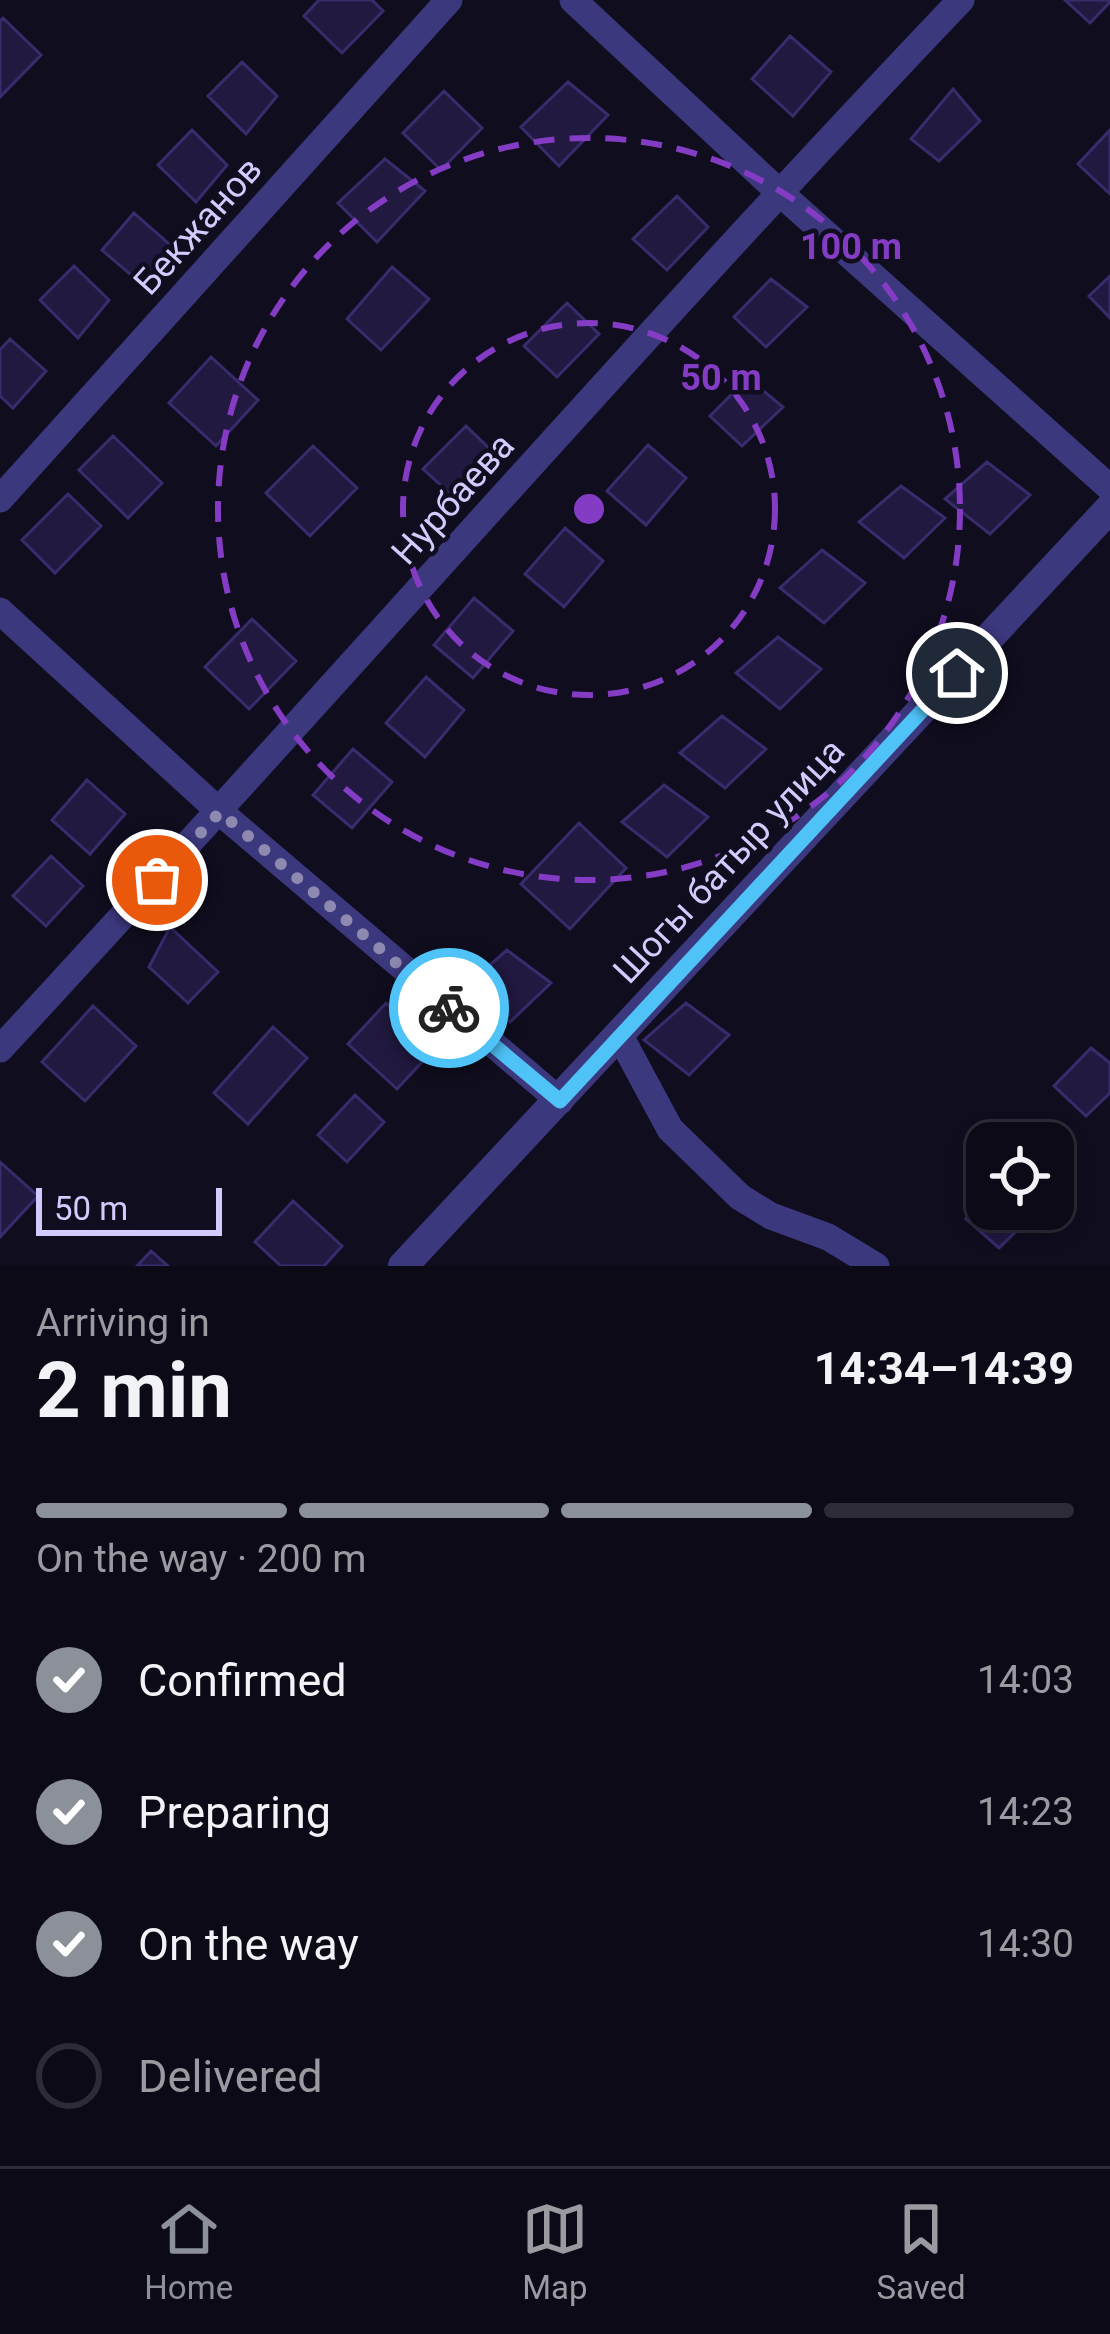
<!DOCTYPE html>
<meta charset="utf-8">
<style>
:root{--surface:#0c0a17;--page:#151320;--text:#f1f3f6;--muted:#9a9aa1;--line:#2c2b36;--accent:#8c9099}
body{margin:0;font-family:Roboto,sans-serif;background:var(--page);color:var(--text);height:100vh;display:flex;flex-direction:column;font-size:45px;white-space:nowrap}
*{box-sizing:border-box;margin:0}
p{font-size:39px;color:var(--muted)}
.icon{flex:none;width:66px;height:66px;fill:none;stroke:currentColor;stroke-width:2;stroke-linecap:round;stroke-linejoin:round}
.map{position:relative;height:1266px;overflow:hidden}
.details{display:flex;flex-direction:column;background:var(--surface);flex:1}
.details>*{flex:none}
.controls{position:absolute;left:966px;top:1122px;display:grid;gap:24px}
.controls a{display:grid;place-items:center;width:108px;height:108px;border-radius:24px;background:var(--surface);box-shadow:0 6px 18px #0003,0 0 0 3px var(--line);font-size:60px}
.scale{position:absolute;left:36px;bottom:30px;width:186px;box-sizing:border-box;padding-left:12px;border:6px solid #d2ccfe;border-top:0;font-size:33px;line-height:42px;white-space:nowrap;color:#d2ccfe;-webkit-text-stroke:9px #100d1f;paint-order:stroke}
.pin{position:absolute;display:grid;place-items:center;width:102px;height:102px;color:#fff;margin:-51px;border:6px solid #fff;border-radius:50%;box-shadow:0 3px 12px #0007}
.courier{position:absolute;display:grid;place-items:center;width:120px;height:120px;margin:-60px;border:9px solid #4fc3f7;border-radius:50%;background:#fff;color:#222;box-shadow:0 3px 15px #0007}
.summary em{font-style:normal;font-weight:700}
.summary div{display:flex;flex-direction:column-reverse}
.summary{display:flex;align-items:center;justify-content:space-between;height:204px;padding:0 36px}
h1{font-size:78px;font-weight:700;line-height:90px}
.bar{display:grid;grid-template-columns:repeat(4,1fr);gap:18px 12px;align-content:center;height:144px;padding:0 36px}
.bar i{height:15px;border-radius:9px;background:var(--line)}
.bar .selected{background:var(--accent)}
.bar p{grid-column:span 4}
ol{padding:0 36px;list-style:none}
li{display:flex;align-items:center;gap:36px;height:132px}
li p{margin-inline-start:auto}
li .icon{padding:12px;border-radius:50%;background:var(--accent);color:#fff;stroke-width:4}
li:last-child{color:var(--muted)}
li i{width:66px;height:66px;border:6px solid var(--line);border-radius:50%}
.menu{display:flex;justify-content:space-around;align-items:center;height:168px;border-top:3px solid var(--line);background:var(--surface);font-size:33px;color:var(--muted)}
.menu a{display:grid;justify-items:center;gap:6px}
.menu .selected{color:var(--accent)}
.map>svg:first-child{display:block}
.building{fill:#211940;stroke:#392b6c;stroke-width:3}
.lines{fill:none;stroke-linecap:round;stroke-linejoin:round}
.minor{stroke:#3c387e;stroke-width:27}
.tertiary{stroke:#3c387e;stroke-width:30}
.done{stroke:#8e89b0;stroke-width:12;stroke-dasharray:0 21.6}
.route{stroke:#4fc3f7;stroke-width:15}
.ring{fill:none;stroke:#843cc5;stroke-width:6;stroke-dasharray:21 15}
.labels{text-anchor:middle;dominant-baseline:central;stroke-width:9;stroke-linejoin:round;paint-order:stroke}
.street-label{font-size:36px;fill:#d2ccfe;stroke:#100d1f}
.centre{fill:#843cc5;stroke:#100d1f;stroke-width:6}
.ring-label{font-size:36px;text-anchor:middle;font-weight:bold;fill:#843cc5;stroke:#100d1f;stroke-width:9;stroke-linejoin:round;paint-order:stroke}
</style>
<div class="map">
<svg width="1110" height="1266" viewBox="0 0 1110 1266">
<rect width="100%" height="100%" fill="#100d1f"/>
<path class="building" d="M 319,0 L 372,0 L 383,11 L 342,53 L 304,16 Z
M 1065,0 L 1110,0 L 1110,2 L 1090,23 Z
M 3,18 L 41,55 L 0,97 L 0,21 Z
M 790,36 L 831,72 L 793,116 L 752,79 Z
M 242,62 L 277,96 L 246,134 L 208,96 Z
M 568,82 L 608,115 L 559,166 L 521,127 Z
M 953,89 L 980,121 L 939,161 L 911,139 Z
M 444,91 L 482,128 L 441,170 L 403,133 Z
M 192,130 L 227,165 L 196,202 L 158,165 Z
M 1110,130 L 1110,194 L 1078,164 Z
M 385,159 L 425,191 L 377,242 L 338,203 Z
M 677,196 L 708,227 L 667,270 L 633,239 Z
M 134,213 L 177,251 L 145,287 L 102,250 Z
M 74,266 L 109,300 L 78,338 L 40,300 Z
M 392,267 L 429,299 L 381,350 L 347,319 Z
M 1110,276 L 1110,318 L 1089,296 Z
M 771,279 L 807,307 L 766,347 L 734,317 Z
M 567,303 L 599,334 L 557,377 L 524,346 Z
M 10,339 L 46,371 L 13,408 L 0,396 L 0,350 Z
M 211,357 L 258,400 L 216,446 L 169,403 Z
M 748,378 L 783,407 L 742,446 L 710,416 Z
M 466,426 L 497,456 L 456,499 L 423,469 Z
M 113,436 L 162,483 L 128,518 L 79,470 Z
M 648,445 L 686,478 L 646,525 L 607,491 Z
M 313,446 L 357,488 L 310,536 L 266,493 Z
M 987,462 L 1030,495 L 990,534 L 945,499 Z
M 901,486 L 945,518 L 904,558 L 859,522 Z
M 68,494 L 101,526 L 55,573 L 22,540 Z
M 565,528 L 603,561 L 564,607 L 525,574 Z
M 822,550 L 865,583 L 824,623 L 780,588 Z
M 474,598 L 513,631 L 473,678 L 434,645 Z
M 252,619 L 296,661 L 249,709 L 205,667 Z
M 778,637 L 821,669 L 780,709 L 736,673 Z
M 426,677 L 464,710 L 425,757 L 386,723 Z
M 722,716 L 766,749 L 725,788 L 680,753 Z
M 353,749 L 392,782 L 352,828 L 313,795 Z
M 87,780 L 125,814 L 90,854 L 52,820 Z
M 664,785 L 708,817 L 667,857 L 622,822 Z
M 579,823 L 626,868 L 570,929 L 521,884 Z
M 51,856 L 83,886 L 46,926 L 13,896 Z
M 170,927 L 218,972 L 188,1003 L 149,967 Z
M 507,950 L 551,983 L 510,1022 L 465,987 Z
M 386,1003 L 435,1048 L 397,1089 L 348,1044 Z
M 686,1003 L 729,1035 L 689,1075 L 644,1040 Z
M 93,1006 L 136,1046 L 85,1101 L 42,1062 Z
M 273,1027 L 307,1058 L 248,1124 L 214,1093 Z
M 1091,1048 L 1110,1063 L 1110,1093 L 1086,1116 L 1054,1086 Z
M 355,1095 L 384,1122 L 347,1162 L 318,1135 Z
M 0,1162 L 38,1196 L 0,1237 Z
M 987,1197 L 987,1209 L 1039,1209 L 999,1248 L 966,1219 Z
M 293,1201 L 342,1246 L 324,1266 L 281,1266 L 255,1242 Z
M 151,1251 L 168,1266 L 137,1266 Z"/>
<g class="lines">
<path class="minor" d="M 573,0 L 779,192 L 1110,488
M 0,499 L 449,0
M 0,611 L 220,812 L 560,1101
M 620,1036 L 670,1129 L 740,1197 L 771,1216 L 828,1237 L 876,1266
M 0,1049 C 323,701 634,343 961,0"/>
<path class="tertiary" d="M 403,1266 L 1110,508"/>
</g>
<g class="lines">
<path class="done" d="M 157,880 L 220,812 L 449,1008"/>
<path class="route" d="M 449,1008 L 560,1101 L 957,673"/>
</g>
<g class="ring">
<circle cx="589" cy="509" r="186"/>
<circle cx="589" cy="509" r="371"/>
</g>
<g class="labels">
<g class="street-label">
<text transform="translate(198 226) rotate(-48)">Бекжанов</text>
<text transform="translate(453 499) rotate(-48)">Нурбаева</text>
<text transform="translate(729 861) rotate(-47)">Шогы батыр улица</text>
</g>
</g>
<circle cx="589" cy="509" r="18" class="centre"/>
<g class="ring-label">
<text x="851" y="259">100 m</text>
<text x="721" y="390">50 m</text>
</g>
</svg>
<div class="controls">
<a><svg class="icon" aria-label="locate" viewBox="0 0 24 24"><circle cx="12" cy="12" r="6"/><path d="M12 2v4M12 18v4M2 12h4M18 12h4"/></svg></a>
</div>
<div class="scale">50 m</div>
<div class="pin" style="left:157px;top:880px;background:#ea580c"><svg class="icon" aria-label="bag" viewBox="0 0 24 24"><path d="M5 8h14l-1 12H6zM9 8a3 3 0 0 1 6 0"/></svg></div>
<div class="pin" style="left:957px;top:673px;background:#1f2937"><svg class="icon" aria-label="home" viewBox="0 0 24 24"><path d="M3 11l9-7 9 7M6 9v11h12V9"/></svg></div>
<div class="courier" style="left:449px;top:1008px"><svg class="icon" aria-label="bike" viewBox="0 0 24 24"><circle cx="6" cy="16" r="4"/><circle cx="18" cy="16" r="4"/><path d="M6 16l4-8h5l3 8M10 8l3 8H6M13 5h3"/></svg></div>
</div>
<section class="details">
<div class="summary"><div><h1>2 min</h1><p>Arriving in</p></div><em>14:34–14:39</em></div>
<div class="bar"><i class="selected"></i><i class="selected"></i><i class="selected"></i><i></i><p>On the way · 200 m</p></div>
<ol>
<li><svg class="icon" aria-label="check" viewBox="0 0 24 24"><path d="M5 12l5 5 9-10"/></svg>Confirmed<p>14:03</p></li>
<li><svg class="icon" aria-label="check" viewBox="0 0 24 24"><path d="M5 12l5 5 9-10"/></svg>Preparing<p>14:23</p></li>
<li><svg class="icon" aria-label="check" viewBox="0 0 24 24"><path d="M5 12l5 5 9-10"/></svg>On the way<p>14:30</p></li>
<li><i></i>Delivered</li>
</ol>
</section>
<nav class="menu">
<a class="selected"><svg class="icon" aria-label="home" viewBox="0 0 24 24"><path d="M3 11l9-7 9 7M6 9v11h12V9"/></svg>Home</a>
<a><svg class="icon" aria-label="map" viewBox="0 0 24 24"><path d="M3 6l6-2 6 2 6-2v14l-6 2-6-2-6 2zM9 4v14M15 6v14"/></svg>Map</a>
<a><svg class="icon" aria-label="saved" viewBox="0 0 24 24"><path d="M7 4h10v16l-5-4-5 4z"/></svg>Saved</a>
</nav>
